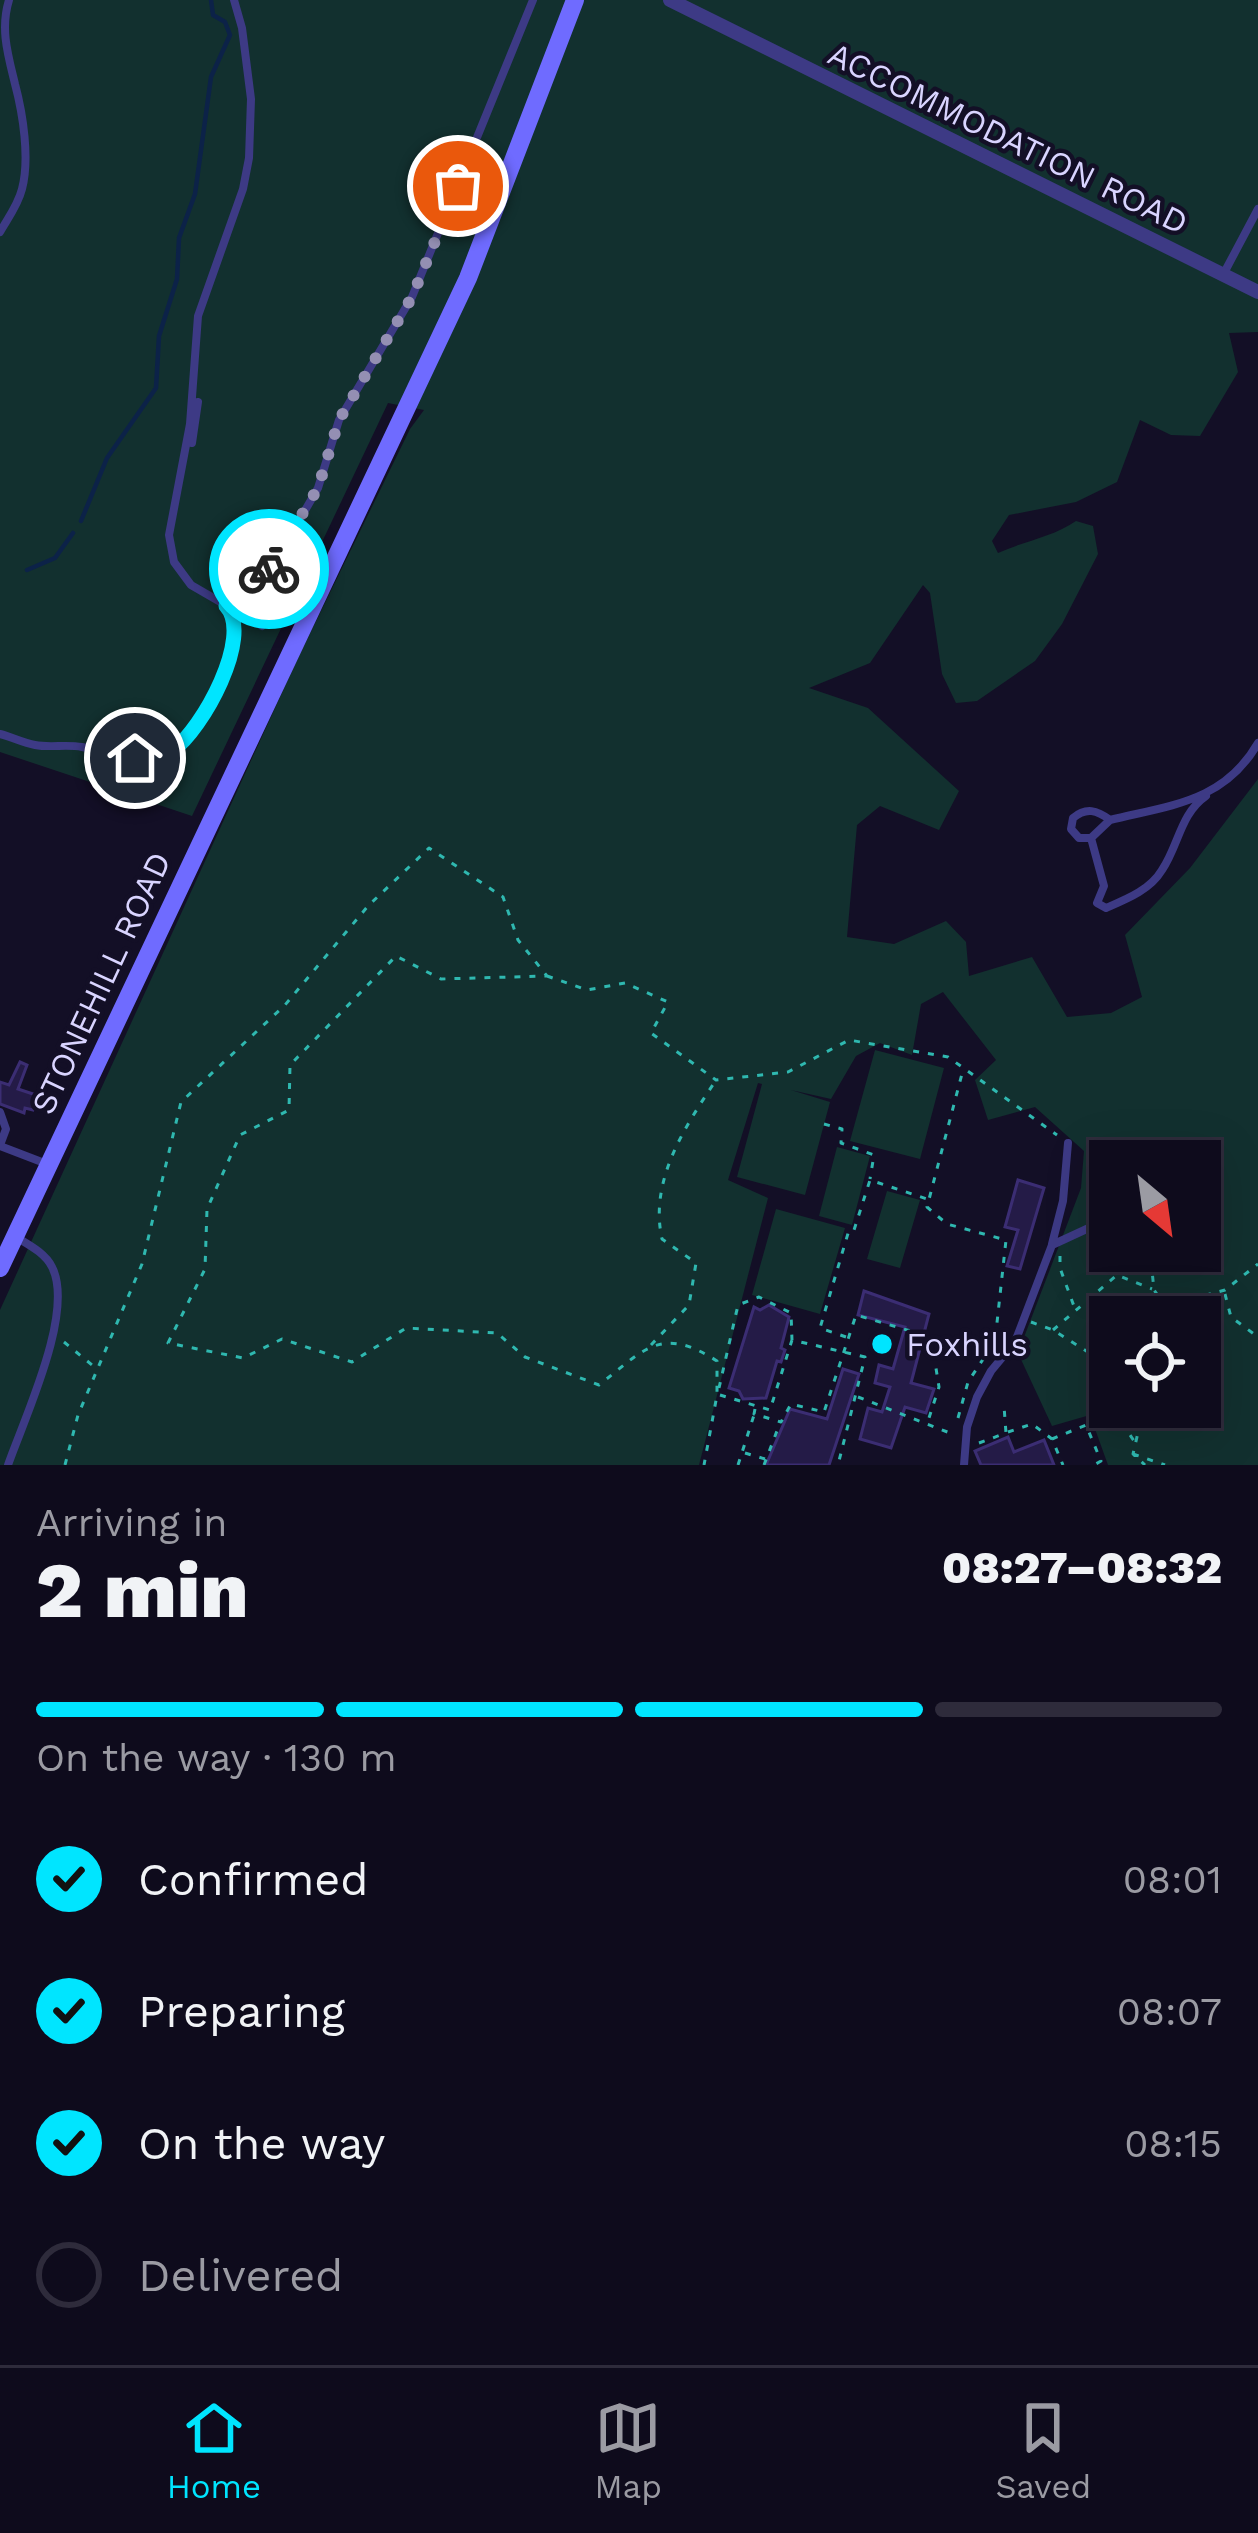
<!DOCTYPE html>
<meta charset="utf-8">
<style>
:root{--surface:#0e0b1c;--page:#1c1929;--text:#f1f3f6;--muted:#9b9ba3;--line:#2e2b3b;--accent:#00e5ff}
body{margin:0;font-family:"Work Sans",sans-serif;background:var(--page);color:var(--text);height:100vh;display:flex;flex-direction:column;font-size:45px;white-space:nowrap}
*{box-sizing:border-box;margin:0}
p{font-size:39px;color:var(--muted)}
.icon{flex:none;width:66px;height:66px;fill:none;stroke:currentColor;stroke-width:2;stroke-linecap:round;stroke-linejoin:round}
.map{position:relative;height:1465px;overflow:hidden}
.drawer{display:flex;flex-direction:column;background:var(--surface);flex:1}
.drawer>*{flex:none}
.needle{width:78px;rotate:151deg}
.controls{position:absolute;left:1089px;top:1140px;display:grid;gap:24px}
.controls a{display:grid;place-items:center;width:132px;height:132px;border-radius:0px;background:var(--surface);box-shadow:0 12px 48px #0002,0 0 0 3px var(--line);font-size:60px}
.pin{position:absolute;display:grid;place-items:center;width:102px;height:102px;color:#fff;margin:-51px;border:6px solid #fff;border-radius:50%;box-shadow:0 3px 12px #0007}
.courier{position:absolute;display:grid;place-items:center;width:120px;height:120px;margin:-60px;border:9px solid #00e5ff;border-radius:50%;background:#fff;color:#222;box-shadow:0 3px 15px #0007}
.overview em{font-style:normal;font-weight:800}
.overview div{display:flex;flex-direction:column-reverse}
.overview{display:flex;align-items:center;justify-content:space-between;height:204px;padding:0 36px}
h1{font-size:78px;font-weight:800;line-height:90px}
.bar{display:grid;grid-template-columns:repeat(4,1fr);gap:18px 12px;align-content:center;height:144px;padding:0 36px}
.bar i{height:15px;border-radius:9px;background:var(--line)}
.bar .selected{background:var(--accent)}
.bar p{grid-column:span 4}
ol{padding:0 36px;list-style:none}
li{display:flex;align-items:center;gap:36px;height:132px}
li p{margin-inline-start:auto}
li .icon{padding:12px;border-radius:50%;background:var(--accent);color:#111;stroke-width:4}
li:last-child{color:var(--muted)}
li i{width:66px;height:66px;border:6px solid var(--line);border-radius:50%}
.tab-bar{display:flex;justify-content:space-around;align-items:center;height:168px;border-top:3px solid var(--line);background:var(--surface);font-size:33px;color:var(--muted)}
.tab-bar a{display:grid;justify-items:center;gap:6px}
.tab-bar .selected{color:var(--accent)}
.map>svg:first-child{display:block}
.green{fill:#12302f;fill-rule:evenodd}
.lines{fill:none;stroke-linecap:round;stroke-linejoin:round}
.stream{stroke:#0c2248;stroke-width:4.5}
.building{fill:#241b47;stroke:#3b2d73;stroke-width:3}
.path{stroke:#2fb8b0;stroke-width:3;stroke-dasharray:6 9;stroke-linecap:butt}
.lane{stroke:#3d3a85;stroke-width:8}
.street{stroke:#3d3a85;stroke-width:14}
.secondary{stroke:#6f6bff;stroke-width:18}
.done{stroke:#948fb3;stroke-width:12;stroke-dasharray:0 21.6}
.route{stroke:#00e5ff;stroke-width:15}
.poi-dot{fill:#00e5ff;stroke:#130f26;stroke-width:4.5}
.labels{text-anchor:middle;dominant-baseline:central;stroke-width:9;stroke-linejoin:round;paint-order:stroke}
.street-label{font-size:33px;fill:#d9d4ff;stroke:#130f26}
.poi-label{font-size:33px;fill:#d9d4ff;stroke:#130f26;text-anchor:start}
</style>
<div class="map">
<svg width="1258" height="1465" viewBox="0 0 1258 1465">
<rect width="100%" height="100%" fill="#130f26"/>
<path class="green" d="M 0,0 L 1258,0 L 1258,332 L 1229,333 L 1238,372 L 1200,436 L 1171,435 L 1140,420 L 1117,482 L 1076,502 L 1009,515 L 992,541 L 998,553 C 1024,541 1053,537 1076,521 L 1093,526 L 1098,554 L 1062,624 L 1035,661 L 977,701 L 956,703 L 942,674 L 930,593 L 923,585 L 870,663 L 809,688 L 868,708 L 959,791 L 939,830 L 880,806 L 857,825 L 847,937 L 894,944 L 946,921 L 966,942 L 969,976 L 1032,957 L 1067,1017 L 1111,1013 L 1142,997 L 1125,935 L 1190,868 L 1258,779 L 1258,1465 L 1108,1465 L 1090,1415 L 1052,1426 L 1018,1353 L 1081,1188 L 1084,1151 L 1035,1107 L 988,1120 L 975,1080 L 996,1060 L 943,992 L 921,1004 L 912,1055 L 880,1043 L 856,1056 L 831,1099 L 791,1090 L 830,1102 L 805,1195 L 737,1177 L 762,1084 L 758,1083 L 728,1180 L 768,1198 L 699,1465 L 0,1465 L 0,1310 L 296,662 L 410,429 L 424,410 L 388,403 L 192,816 L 0,752 ZM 1110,1161 L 1200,1161 L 1200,1251 L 1110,1251 ZM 1110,1317 L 1200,1317 L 1200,1407 L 1110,1407 Z
M 875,1050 L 944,1068 L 920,1159 L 850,1141 Z
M 837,1147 L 870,1156 L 852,1225 L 819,1216 Z
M 887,1191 L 920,1200 L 900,1268 L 867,1259 Z
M 776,1209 L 845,1228 L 820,1314 L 752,1295 Z"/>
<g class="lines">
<path class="stream" d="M 81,521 L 107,458 L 156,388 L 159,336 L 177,279 L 179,238 L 195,194 L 211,77 L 230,35 L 225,22 L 213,15 L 211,0
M 27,570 L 55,558 L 73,533"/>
</g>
<path class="building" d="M 20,1062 L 27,1065 L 18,1089 L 39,1096 L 33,1110 L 25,1108 L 24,1113 L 0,1104 L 0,1082 L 9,1085 Z
M 1018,1180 L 1044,1188 L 1020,1269 L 1007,1266 L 1018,1230 L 1005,1227 Z
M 864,1291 L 929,1314 L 911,1383 L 934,1389 L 926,1413 L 905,1407 L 891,1448 L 860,1439 L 868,1408 L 882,1412 L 890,1387 L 875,1383 L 879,1365 L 893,1369 L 905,1327 L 858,1315 Z
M 769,1305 L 789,1317 L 781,1348 L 785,1350 L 781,1362 L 777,1361 L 766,1398 L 743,1399 L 739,1391 L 729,1388 L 754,1307 L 760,1310 Z
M 843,1369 L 859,1374 L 829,1465 L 766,1465 L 790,1409 L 827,1419 Z
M 1008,1437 L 1014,1452 L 1044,1440 L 1054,1465 L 981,1465 L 975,1451 Z"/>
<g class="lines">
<path class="path" d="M 547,976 L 587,990 L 625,983 L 668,1002 L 651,1033 L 716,1080 L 788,1072 L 849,1040 L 948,1057 L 1057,1135
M 824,1124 L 842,1129 L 841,1143 L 874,1155 L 870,1179
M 1060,1256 L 1060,1268 L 1075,1309
M 1151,1261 L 1154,1290 L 1165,1306 L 1225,1290 L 1258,1264
M 1225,1294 L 1231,1317 L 1258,1337
M 1031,1322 L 1053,1330 L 1110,1366
M 1053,1330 L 1117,1275 L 1152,1289
M 846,1337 L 820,1328 L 849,1230 L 854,1230 L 870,1180 L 927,1199
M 64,1342 L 97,1369
M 651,1345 L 689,1305 L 696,1263 L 662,1239 C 649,1180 685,1127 716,1080
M 719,1388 L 738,1305 L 759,1297 L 791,1313 L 792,1340 L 865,1357 L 838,1465
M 720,1395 L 770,1410 L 792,1340
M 858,1397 L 955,1435
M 1121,1407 L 1126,1429 L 1136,1444
M 1144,1407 L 1133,1454 L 1145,1465
M 755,1409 L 754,1414 L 781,1422 L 791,1404 L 824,1412 L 856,1315 L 931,1337 L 939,1387 L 927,1424
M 958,1418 L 968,1382 L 995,1341 L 1006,1240 L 947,1224 L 927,1207 L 963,1070
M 1008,1432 L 1032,1424 L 1052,1439 L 1063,1465
M 1052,1439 L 1086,1425 L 1101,1461 L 1094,1465
M 979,1443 L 1006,1433 L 1004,1406
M 745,1453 L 765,1459
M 1133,1454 L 1165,1465
M 65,1465 L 78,1415 L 142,1264 L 181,1102 L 285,1005 L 368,906 L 429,848 L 503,897 L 518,940 L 547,976 L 441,979 L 396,956 L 290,1065 L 289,1110 L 240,1135 L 207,1209 L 205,1269 L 168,1343 L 243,1358 L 282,1339 L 352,1362 L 406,1328 L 497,1333 L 525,1357 L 599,1385 C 645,1349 661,1325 717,1361 L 717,1395 L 704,1465
M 738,1465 L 754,1415
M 764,1465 L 780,1423"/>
<path class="lane" d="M 234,0 L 242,28 L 251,99 L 249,158 L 243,189 L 198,316 L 190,424 L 169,535 L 174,562 L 191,585 L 262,626
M 0,232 C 8,218 18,205 22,189 C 30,159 23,114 15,84 C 8,55 0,29 9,0
M 1224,273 L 1258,209
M 192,443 L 198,402
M 0,734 C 12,737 23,743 35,745 C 51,748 66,744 82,747 C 103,751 122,760 145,759 C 189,758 214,701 225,666 C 232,645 243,624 226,606 L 242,599 L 274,564 L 318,488 L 339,420 L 412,297 L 533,0
M 1110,820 C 1171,805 1224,802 1258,743
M 1091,838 L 1110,820 C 1097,810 1086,807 1073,818 L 1071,829 L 1079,838 L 1091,838 L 1104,886 L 1097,903 L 1106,908 C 1127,899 1150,890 1162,870 C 1179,845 1180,814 1206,796
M 0,1112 L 6,1129 L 0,1145
M 0,1146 L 47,1164
M 1134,1161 L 1135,1160
M 1052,1244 L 1063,1201 L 1068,1143
M 8,1465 C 24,1419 75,1312 52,1267 C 45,1253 29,1245 16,1237
M 964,1465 L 967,1427 L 977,1397 L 991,1371 L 1015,1342 L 1052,1245 L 1091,1227 L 1110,1227"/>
<path class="street" d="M 670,0 L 1258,292"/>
<path class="secondary" d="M 0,1268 L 468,278 L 575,0"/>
</g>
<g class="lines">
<path class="done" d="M 269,569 L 318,488 L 339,420 L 412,297 L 458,186"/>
<path class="route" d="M 135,758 C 148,759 161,758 173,750 C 202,730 254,636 226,606 L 242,598 L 269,569"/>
</g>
<circle class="poi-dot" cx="882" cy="1344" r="12"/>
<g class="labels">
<g class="street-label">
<text transform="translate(1008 138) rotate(26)">ACCOMMODATION ROAD</text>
<text transform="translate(101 983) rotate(-65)">STONEHILL ROAD</text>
</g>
<g class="poi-label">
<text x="906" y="1344">Foxhills</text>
</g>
</g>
</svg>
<div class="controls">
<a><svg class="needle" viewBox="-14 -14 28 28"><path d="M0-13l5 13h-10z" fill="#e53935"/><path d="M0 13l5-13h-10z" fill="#9b9ba3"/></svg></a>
<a><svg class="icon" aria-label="locate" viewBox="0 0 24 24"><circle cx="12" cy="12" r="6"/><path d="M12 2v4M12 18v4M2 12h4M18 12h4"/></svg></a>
</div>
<div class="pin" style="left:458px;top:186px;background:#ea580c"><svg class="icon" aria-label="bag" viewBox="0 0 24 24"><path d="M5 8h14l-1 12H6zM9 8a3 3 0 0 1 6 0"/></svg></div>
<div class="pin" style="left:135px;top:758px;background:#1f2937"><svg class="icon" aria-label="home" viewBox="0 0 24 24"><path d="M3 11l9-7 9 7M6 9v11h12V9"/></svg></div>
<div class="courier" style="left:269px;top:569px"><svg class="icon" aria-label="bike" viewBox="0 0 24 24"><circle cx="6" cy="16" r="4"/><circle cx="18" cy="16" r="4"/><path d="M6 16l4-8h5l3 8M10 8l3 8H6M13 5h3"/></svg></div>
</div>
<section class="drawer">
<div class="overview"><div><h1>2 min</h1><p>Arriving in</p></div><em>08:27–08:32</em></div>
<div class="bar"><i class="selected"></i><i class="selected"></i><i class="selected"></i><i></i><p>On the way · 130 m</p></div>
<ol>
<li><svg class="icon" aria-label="check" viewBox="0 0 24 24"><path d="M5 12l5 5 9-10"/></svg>Confirmed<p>08:01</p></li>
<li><svg class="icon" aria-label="check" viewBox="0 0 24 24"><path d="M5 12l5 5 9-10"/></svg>Preparing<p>08:07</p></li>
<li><svg class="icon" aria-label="check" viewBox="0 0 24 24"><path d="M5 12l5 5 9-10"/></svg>On the way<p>08:15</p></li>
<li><i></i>Delivered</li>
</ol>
</section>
<nav class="tab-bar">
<a class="selected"><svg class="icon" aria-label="home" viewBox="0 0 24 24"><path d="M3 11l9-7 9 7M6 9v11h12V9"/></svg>Home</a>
<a><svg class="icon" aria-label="map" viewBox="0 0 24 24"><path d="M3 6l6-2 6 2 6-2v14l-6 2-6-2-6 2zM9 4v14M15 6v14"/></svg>Map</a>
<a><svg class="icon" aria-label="saved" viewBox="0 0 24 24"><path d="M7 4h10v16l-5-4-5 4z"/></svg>Saved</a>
</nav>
